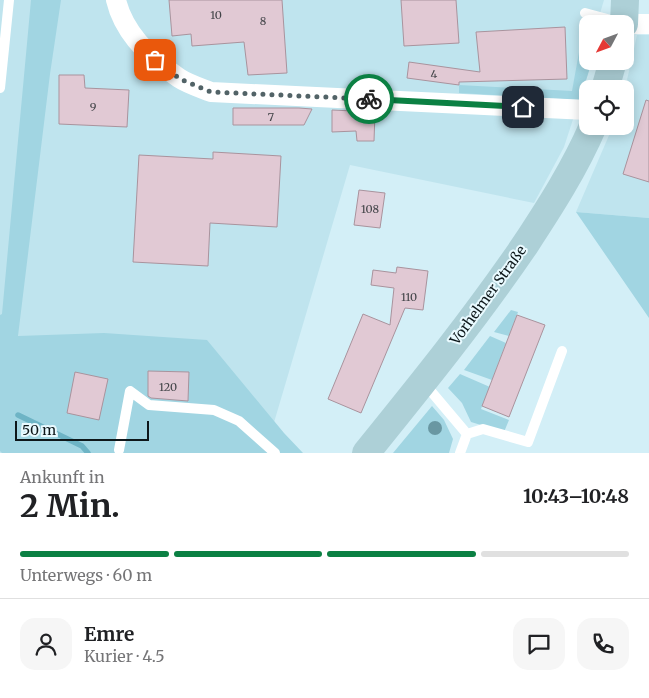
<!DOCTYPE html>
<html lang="de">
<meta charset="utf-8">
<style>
:root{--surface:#fff;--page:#f6f6f6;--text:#202124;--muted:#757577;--line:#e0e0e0;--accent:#0b8043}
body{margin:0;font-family:Merriweather,serif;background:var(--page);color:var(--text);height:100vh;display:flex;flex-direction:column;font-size:19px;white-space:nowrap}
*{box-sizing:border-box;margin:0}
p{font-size:16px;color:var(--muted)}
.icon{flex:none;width:28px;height:28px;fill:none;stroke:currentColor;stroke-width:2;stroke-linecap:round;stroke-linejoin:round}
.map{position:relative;height:453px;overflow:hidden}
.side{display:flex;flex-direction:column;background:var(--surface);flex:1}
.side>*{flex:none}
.needle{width:32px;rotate:229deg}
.controls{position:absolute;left:579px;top:15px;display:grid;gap:10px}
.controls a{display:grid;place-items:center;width:55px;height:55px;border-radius:10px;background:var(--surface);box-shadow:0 2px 12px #0003;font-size:25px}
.scale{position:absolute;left:15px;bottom:12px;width:134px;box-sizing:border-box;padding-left:5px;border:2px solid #0d171a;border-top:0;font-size:14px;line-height:18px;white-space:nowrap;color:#0d171a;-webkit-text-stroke:4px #e9faff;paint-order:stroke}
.pin{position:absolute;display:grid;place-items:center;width:42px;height:42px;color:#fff;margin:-21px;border-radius:10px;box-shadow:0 2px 8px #0006}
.courier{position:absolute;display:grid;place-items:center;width:50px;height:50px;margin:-25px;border:4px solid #0b8043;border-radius:50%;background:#fff;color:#222;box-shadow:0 1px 6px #0007}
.head em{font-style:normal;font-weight:700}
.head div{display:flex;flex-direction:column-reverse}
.head{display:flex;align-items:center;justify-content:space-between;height:85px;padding:0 20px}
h1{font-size:32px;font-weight:700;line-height:38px}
.bar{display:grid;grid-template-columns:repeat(4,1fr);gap:8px 5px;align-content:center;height:60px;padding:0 20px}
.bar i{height:6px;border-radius:4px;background:var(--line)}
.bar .active{background:var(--accent)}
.bar p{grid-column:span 4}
.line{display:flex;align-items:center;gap:12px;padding:0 20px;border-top:1px solid var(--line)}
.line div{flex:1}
.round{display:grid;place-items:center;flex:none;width:52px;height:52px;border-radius:15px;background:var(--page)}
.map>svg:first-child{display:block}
.built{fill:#bfe4ee}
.green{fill:#a1d5e2}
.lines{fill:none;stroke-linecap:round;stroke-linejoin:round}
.stream{stroke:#6eb4c5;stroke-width:5.5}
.building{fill:#e1c9d4;stroke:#a9939d}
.lane{stroke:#fff;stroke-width:10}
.street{stroke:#fff;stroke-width:20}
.secondary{stroke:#add0d7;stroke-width:28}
.tree{fill:#6997a2}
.done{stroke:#526367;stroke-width:5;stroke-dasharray:0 9}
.route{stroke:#0b8043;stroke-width:6}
.labels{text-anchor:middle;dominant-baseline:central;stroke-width:4;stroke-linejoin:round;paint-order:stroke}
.number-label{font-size:11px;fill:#424448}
.street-label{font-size:14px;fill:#0d171a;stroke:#e9faff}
</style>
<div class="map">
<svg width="649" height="453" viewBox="0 0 649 453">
<rect width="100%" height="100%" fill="#d3eff7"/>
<path class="built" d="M 0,0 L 604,0 L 598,20 L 601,24 L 588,24 L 588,61 L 592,61 L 564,147 L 534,203 L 350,165 L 265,453 L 0,453 Z
M 637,35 L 649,35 L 649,218 L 576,212 L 613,126 L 625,126 L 625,89 Z"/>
<path class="green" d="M 31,0 L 61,0 L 50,74 L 18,336 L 104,333 L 207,340 L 284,433 L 303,453 L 2,453 L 0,451 L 0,315 L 2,314 Z
M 585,19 L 601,22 L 601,24 L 588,24 L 588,61 L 592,61 L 580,100 L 459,93 L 459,85 L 572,91 Z
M 576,212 L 649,218 L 649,318 Z
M 511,310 L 518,312 L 509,336 L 494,332 Z
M 490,336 L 506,343 L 492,380 L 464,370 Z
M 460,374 L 490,387 L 481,409 L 509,420 L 504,432 L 471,422 L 462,403 L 448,388 Z
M 432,406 L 444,420 L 453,439 L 449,453 L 393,453 Z"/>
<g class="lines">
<path class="stream" d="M 18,415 L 82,446 L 88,453"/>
</g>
<path class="building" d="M 169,0 L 282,0 L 287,73 L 248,75 L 244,42 L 192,46 L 191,34 L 172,36 Z
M 401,0 L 456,0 L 459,43 L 404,46 Z
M 565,27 L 567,79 L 459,82 L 459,85 L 407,78 L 409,62 L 480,72 L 476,32 Z
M 59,75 L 84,75 L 85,88 L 129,90 L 127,127 L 59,124 Z
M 646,100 L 649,101 L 649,182 L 623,174 Z
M 233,108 L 299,108 L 312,109 L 304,125 L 233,125 Z
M 332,110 L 375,112 L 374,141 L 357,141 L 356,131 L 332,132 Z
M 213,152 L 281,156 L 277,227 L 210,223 L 208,266 L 133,262 L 139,155 L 213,159 Z
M 359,190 L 385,193 L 380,228 L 354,225 Z
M 397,267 L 428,271 L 423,310 L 405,308 L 361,413 L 328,399 L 363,314 L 390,325 L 394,288 L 371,285 L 373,270 L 396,273 Z
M 517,315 L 545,325 L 509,417 L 482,406 Z
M 148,371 L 189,372 L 188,401 L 151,398 L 148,396 Z
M 75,372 L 108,379 L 99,420 L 67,413 Z"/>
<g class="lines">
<path class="lane" d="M 585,13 L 622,23
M 0,88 L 9,0
M 424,383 L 467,434 L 460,453
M 467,434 L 483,429 L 528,442 L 562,351
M 119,450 L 130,391 L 149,405 L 214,410 L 239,421 L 275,453"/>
<path class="street" d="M 116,0 C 124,34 151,59 179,78 C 188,84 201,88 211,92 L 588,110
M 625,24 L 649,24"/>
<path class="secondary" d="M 624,24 L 625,0
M 605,89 L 613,61
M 366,453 C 421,385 476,317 525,245 C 550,207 575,168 593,126"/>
</g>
<circle class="tree" cx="435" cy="428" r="7"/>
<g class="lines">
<path class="done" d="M 155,60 L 180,79 L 211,92 L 369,99"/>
<path class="route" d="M 369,99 L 523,107"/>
</g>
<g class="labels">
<g class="number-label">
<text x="216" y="15">10</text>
<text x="263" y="21">8</text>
<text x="434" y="74">4</text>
<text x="93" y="107">9</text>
<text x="271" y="117">7</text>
<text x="370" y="209">108</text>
<text x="409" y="297">110</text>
<text x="168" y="387">120</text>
</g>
<g class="street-label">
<text transform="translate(488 295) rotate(-54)">Vorhelmer Straße</text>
</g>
</g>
</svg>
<div class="controls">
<a><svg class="needle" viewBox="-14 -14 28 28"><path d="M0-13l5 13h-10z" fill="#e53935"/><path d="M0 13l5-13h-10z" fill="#757577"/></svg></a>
<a><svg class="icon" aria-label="locate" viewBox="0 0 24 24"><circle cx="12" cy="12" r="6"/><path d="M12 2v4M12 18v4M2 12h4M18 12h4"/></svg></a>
</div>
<div class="scale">50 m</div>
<div class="pin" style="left:155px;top:60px;background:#ea580c"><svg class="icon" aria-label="bag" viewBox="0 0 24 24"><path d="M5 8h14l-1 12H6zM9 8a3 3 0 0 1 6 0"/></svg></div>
<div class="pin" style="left:523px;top:107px;background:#1f2937"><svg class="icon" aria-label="home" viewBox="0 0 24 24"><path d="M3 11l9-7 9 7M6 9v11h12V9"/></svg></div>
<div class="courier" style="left:369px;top:99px"><svg class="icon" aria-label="bike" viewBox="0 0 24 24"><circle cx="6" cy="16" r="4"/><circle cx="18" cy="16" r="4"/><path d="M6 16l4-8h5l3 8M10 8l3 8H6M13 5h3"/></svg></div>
</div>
<section class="side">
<div class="head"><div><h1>2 Min.</h1><p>Ankunft in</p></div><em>10:43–10:48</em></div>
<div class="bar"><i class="active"></i><i class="active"></i><i class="active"></i><i></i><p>Unterwegs · 60 m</p></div>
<div class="line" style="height:90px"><a class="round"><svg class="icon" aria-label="person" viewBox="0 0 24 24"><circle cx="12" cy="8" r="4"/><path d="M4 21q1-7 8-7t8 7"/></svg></a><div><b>Emre</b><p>Kurier · 4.5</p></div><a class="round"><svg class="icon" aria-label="chat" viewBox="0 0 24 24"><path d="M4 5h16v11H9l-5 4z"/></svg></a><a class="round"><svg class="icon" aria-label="phone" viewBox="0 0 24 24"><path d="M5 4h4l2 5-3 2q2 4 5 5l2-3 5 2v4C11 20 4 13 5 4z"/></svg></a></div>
</section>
